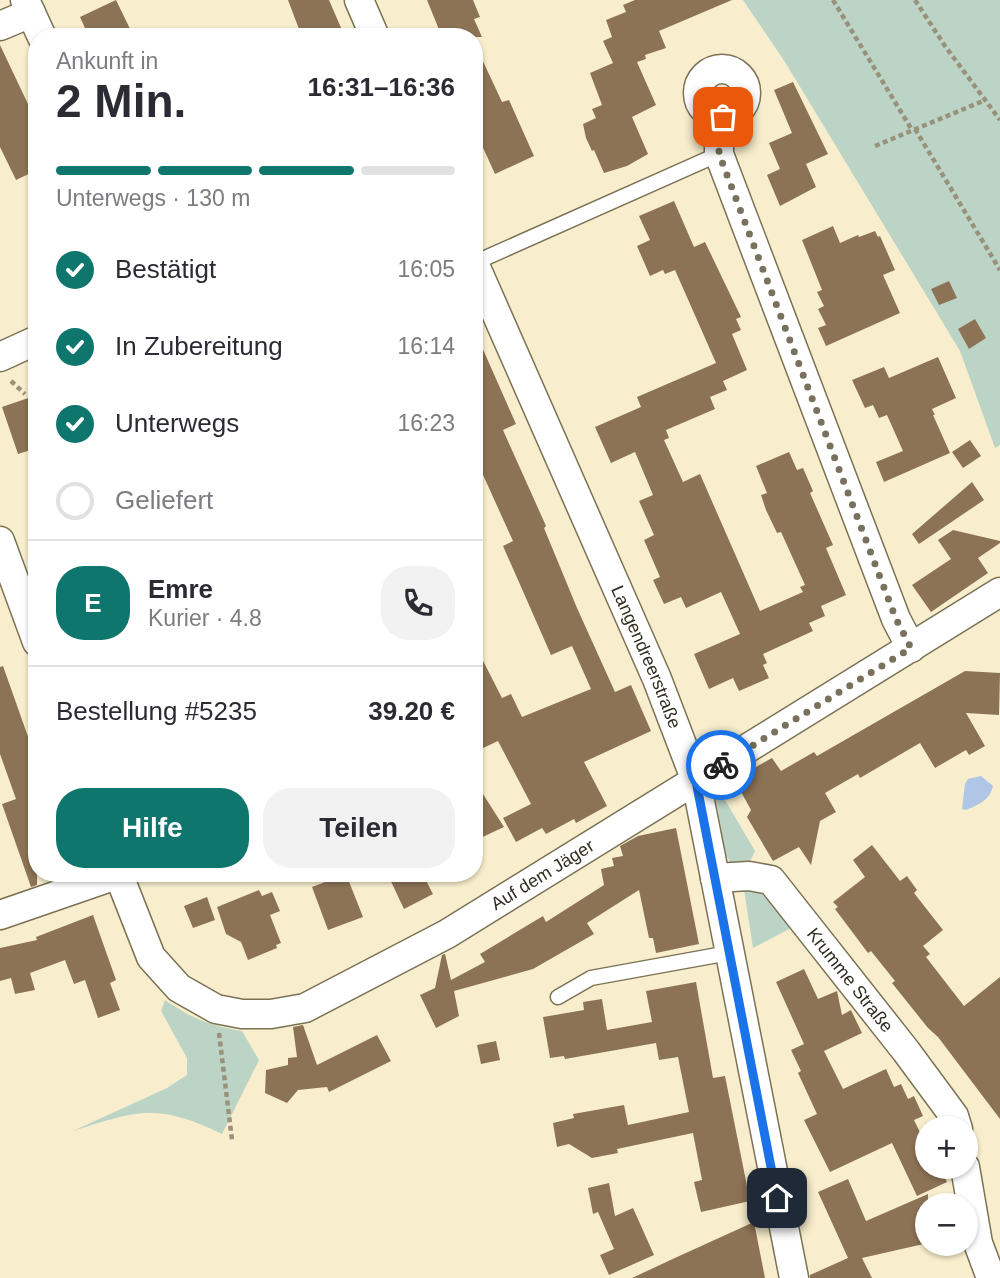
<!DOCTYPE html>
<html lang="de">
<meta charset="utf-8">
<style>
:root{--surface:#fff;--page:#f2f2f3;--text:#2b2b33;--muted:#7c7c81;--line:#e1e1e2;--accent:#0f766e}
body{margin:0;font-family:Helvetica,sans-serif;background:var(--page);color:var(--text);height:100vh;display:flex;flex-direction:column;font-size:26px;white-space:nowrap}
*{box-sizing:border-box;margin:0}
p{font-size:23px;color:var(--muted)}
.icon{flex:none;width:38px;height:38px;fill:none;stroke:currentColor;stroke-width:2;stroke-linecap:round;stroke-linejoin:round}
.map{position:relative;flex:1;overflow:hidden}
.drawer{position:absolute;left:28px;top:28px;width:455px;height:854px;display:flex;flex-direction:column;background:var(--surface);border-radius:28px;box-shadow:0 2px 5px #0004}
.drawer>*{flex:none}
.fabs{position:absolute;left:915px;top:1116px;display:grid;gap:14px}
.fabs a{display:grid;place-items:center;width:63px;height:63px;border-radius:50%;background:var(--surface);box-shadow:0 2px 5px #0004;font-size:35px}
.pin{position:absolute;display:grid;place-items:center;width:60px;height:60px;color:#fff;margin:-30px;border-radius:14px;box-shadow:0 4px 10px #0006}
.courier{position:absolute;display:grid;place-items:center;width:70px;height:70px;margin:-35px;border:5px solid #1a73e8;border-radius:50%;background:#fff;color:#222;box-shadow:0 2px 9px #0007}
.headline em{font-style:normal;font-weight:700}
.headline div{display:flex;flex-direction:column-reverse}
.headline{display:flex;align-items:center;justify-content:space-between;height:119px;padding:0 28px}
h1{font-size:46px;font-weight:700;line-height:52px}
.bar{display:grid;grid-template-columns:repeat(4,1fr);gap:10px 7px;align-content:center;height:84px;padding:0 28px}
.bar i{height:9px;border-radius:5px;background:var(--line)}
.bar .current{background:var(--accent)}
.bar p{grid-column:span 4}
.line{display:flex;align-items:center;gap:18px;padding:0 28px;border-top:2px solid var(--line)}
.line div{flex:1}
.round{display:grid;place-items:center;flex:none;width:74px;height:74px;border-radius:28px;background:var(--page)}
ol{padding:0 28px;list-style:none}
li{display:flex;align-items:center;gap:21px;height:77px}
li p{margin-inline-start:auto}
li .icon{padding:7px;border-radius:50%;background:var(--accent);color:#fff;stroke-width:4}
li:last-child{color:var(--muted)}
li i{width:38px;height:38px;border:4px solid var(--line);border-radius:50%}
.primary-button{display:flex;gap:14px;margin-top:auto;padding:14px 28px}
.primary-button a{flex:1;height:80px;border-radius:28px;background:var(--accent);color:#fff;font-size:28px;font-weight:700;line-height:80px;text-align:center}
.primary-button a+a{background:var(--page);color:var(--text)}
.map>svg:first-child{display:block}
.green{fill:#bbd4c6}
.water{fill:#b0c6e7}
.building{fill:#8d7356}
.lines{fill:none;stroke-linecap:round;stroke-linejoin:round}
.lane-casing{stroke:#7b7255;stroke-width:17}
.street-casing{stroke:#7b7255;stroke-width:31}
.path{stroke:#99927b;stroke-width:4.5;stroke-dasharray:5 3.5;stroke-linecap:butt}
.lane{stroke:#fff;stroke-width:14}
.street{stroke:#fff;stroke-width:28}
.done{stroke:#77715d;stroke-width:7;stroke-dasharray:0 12.6}
.route{stroke:#1a73e8;stroke-width:9}
.labels{text-anchor:middle;dominant-baseline:central;stroke-width:7;stroke-linejoin:round;paint-order:stroke}
.street-label{font-size:18px;fill:#312d21;stroke:#fff}
</style>
<div class="map">
<svg width="1000" height="1278" viewBox="0 0 1000 1278">
<rect width="100%" height="100%" fill="#f8eecd"/>
<path class="green" d="M 743,0 L 1000,0 L 1000,445 L 995,448 L 960,351 L 785,62 Z
M 718,788 L 755,851 L 749,863 L 732,865 L 726,855 L 714,789 Z
M 755,889 L 783,911 L 795,926 L 753,948 L 744,890 Z
M 165,1000 C 193,1019 208,1025 242,1031 L 259,1060 L 222,1134 C 158,1103 138,1110 73,1131 L 167,1088 L 187,1075 L 187,1058 L 161,1011 Z"/>
<path class="water" d="M 981,776 L 993,786 C 990,800 978,805 966,810 L 962,809 L 965,784 L 968,779 Z"/>
<path class="building" d="M 116,0 L 134,37 L 89,37 L 80,17 Z
M 288,0 L 329,0 L 345,37 L 302,37 Z
M 427,0 L 473,0 L 480,17 L 474,19 L 482,37 L 442,37 Z
M 635,0 L 732,0 L 659,31 L 666,48 L 645,55 L 646,59 L 637,62 L 656,105 L 632,117 L 648,154 L 627,166 L 604,173 L 594,150 L 592,151 L 586,138 L 583,124 L 596,118 L 592,109 L 602,105 L 590,73 L 613,63 L 603,41 L 612,37 L 606,20 L 626,12 L 623,5 Z
M 474,42 L 502,102 L 509,100 L 534,156 L 495,174 L 474,128 Z
M 0,45 L 37,123 L 37,170 L 16,180 L 0,147 Z
M 793,82 L 828,154 L 806,164 L 816,187 L 780,206 L 767,175 L 780,169 L 769,143 L 792,133 L 774,90 Z
M 674,201 L 694,247 L 705,242 L 741,317 L 736,319 L 741,330 L 732,334 L 747,370 L 723,381 L 727,390 L 710,397 L 715,409 L 666,430 L 669,438 L 664,440 L 683,482 L 700,474 L 760,611 L 803,592 L 800,587 L 805,585 L 781,532 L 777,533 L 766,510 L 761,495 L 767,493 L 756,466 L 789,452 L 797,470 L 803,468 L 813,491 L 810,493 L 833,545 L 826,548 L 846,595 L 821,606 L 825,616 L 809,623 L 813,631 L 763,654 L 767,663 L 763,665 L 769,678 L 739,691 L 733,678 L 709,689 L 694,654 L 740,634 L 721,592 L 686,608 L 681,597 L 664,604 L 653,580 L 660,577 L 644,540 L 654,535 L 639,501 L 653,495 L 635,452 L 611,463 L 595,427 L 641,407 L 637,397 L 716,363 L 675,270 L 665,274 L 663,270 L 650,276 L 637,246 L 650,240 L 639,216 Z
M 833,226 L 840,243 L 858,235 L 859,237 L 875,231 L 878,237 L 880,236 L 895,270 L 883,275 L 900,313 L 826,346 L 818,328 L 826,325 L 818,309 L 824,306 L 817,292 L 822,290 L 802,240 Z
M 949,281 L 957,298 L 939,305 L 931,289 Z
M 975,319 L 986,338 L 969,349 L 958,329 Z
M 474,329 L 516,424 L 503,430 L 546,526 L 544,528 L 577,608 L 615,692 L 631,685 L 651,731 L 584,762 L 607,806 L 576,823 L 574,819 L 546,834 L 542,828 L 516,842 L 503,818 L 531,804 L 498,741 L 479,750 L 474,740 L 474,643 L 502,698 L 511,694 L 522,717 L 591,689 L 572,646 L 551,655 L 503,546 L 513,541 L 474,455 Z
M 938,357 L 956,398 L 932,409 L 935,415 L 933,415 L 950,453 L 884,482 L 876,462 L 903,451 L 887,415 L 879,418 L 873,405 L 865,408 L 852,380 L 884,367 L 889,378 Z
M 37,395 L 37,448 L 18,454 L 2,407 Z
M 970,440 L 981,456 L 963,468 L 952,452 Z
M 972,482 L 984,500 L 919,544 L 912,534 Z
M 953,530 L 1000,541 L 1000,543 L 978,558 L 988,573 L 931,612 L 912,585 L 951,559 L 938,540 Z
M 3,666 L 37,762 L 37,885 L 31,887 L 2,804 L 16,799 L 0,754 L 0,667 Z
M 965,671 L 1000,673 L 999,715 L 966,713 L 985,746 L 969,755 L 966,750 L 935,768 L 920,743 L 860,778 L 858,774 L 825,793 L 836,812 L 820,821 L 811,865 L 799,847 L 773,861 L 747,817 L 751,810 L 734,779 L 772,758 L 781,771 L 814,752 L 817,756 Z
M 474,780 L 504,827 L 474,841 Z
M 676,828 L 699,944 L 656,953 L 653,938 L 649,938 L 639,890 L 587,923 L 594,934 L 533,969 L 454,991 L 459,1016 L 436,1028 L 420,995 L 435,988 L 442,955 L 445,954 L 451,980 L 485,962 L 480,954 L 543,916 L 546,922 L 604,885 L 601,869 L 614,866 L 612,858 L 623,856 L 620,846 L 638,836 Z
M 872,845 L 900,881 L 907,876 L 917,890 L 914,893 L 943,930 L 923,946 L 930,954 L 926,957 L 964,1006 L 1000,977 L 1000,1119 L 938,1037 L 928,1028 L 892,983 L 895,981 L 871,951 L 868,953 L 835,909 L 838,907 L 833,902 L 865,877 L 853,860 Z
M 387,873 L 422,873 L 433,894 L 404,909 Z
M 346,874 L 363,917 L 328,930 L 312,887 Z
M 259,890 L 262,896 L 272,892 L 280,911 L 270,915 L 281,943 L 276,945 L 277,948 L 248,960 L 241,942 L 226,934 L 217,907 Z
M 207,897 L 215,920 L 193,928 L 184,906 Z
M 93,915 L 116,980 L 110,983 L 120,1010 L 98,1018 L 85,980 L 74,984 L 65,960 L 30,973 L 35,990 L 15,994 L 11,978 L 0,981 L 0,948 L 37,940 L 36,937 Z
M 804,969 L 818,999 L 837,991 L 842,1015 L 851,1010 L 862,1033 L 824,1051 L 843,1089 L 886,1069 L 894,1087 L 901,1084 L 908,1099 L 914,1096 L 923,1116 L 914,1120 L 928,1149 L 928,1167 L 940,1167 L 947,1182 L 917,1196 L 892,1143 L 830,1172 L 804,1120 L 817,1114 L 798,1073 L 801,1071 L 791,1050 L 804,1044 L 776,982 Z
M 696,982 L 713,1078 L 725,1076 L 750,1201 L 701,1212 L 694,1182 L 702,1180 L 693,1133 L 617,1149 L 618,1153 L 592,1158 L 569,1144 L 557,1147 L 553,1123 L 574,1118 L 573,1114 L 624,1105 L 628,1125 L 689,1112 L 678,1057 L 659,1060 L 656,1043 L 565,1059 L 564,1056 L 550,1058 L 543,1017 L 584,1010 L 583,1002 L 602,999 L 607,1030 L 652,1022 L 646,991 Z
M 303,1025 L 317,1065 L 377,1035 L 391,1061 L 329,1092 L 327,1087 L 298,1090 L 287,1103 L 265,1093 L 266,1070 L 288,1065 L 288,1058 L 297,1057 L 293,1027 Z
M 496,1041 L 500,1060 L 481,1064 L 477,1045 Z
M 848,1179 L 866,1221 L 928,1194 L 928,1243 L 862,1258 L 872,1278 L 810,1278 L 810,1275 L 848,1258 L 818,1192 Z
M 609,1183 L 615,1216 L 633,1208 L 654,1255 L 609,1275 L 600,1255 L 614,1249 L 598,1212 L 593,1214 L 588,1188 Z
M 754,1222 L 765,1278 L 632,1278 L 677,1257 Z"/>
<g class="lines">
<g class="lane-casing">
<path id="lane" d="M 474,263 L 719,154
M 558,997 L 591,978 L 729,953"/>
</g>
<g class="street-casing">
<g id="street">
<path d="M 25,0 L 42,37"/>
<path d="M 359,0 L 375,37"/>
<path d="M 0,26 L 31,13"/>
<circle cx="722" cy="93" r="24"/>
<path d="M 719,117 L 719,154 L 896,619 L 911,648"/>
<path id="s1" d="M 474,263 L 657,679 L 696,781 L 794,1278"/>
<path d="M 0,357 L 37,340"/>
<path d="M 0,541 L 37,642"/>
<path id="s2" d="M 118,873 L 151,957 L 179,988 L 216,1009 L 242,1014 L 271,1014 L 305,1008 L 447,934 L 1000,592"/>
<path id="s3" d="M 715,878 L 749,876 L 771,880 L 906,1051 L 954,1116 L 958,1129"/>
<path d="M 0,915 L 119,874"/>
<path d="M 965,1167 L 978,1243 L 991,1278"/>
</g>
</g>
<path class="path" d="M 833,0 L 912,130
M 915,0 L 945,46 L 1000,120
M 915,129 L 1000,270
M 875,146 L 983,101
M 11,381 L 25,394
M 219,1033 L 232,1140"/>
<use href="#lane" class="lane"/>
<use href="#street" class="street"/>
</g>
<g class="lines">
<path class="done" d="M 721,765 L 911,648 L 896,619 L 719,154 L 719,117 L 723,117"/>
<path class="route" d="M 721,765 L 696,781 L 777,1198"/>
</g>
<g class="labels">
<g class="street-label">
<text stroke="none"><textPath href="#s1" startOffset="430">Langendreerstraße</textPath></text>
<text stroke="none"><textPath href="#s2" startOffset="537">Auf dem Jäger</textPath></text>
<text stroke="none"><textPath href="#s3" startOffset="184">Krumme Straße</textPath></text>
</g>
</g>
</svg>
<div class="fabs">
<a>+</a>
<a>−</a>
</div>
<div class="pin" style="left:723px;top:117px;background:#ea580c"><svg class="icon" aria-label="bag" viewBox="0 0 24 24"><path d="M5 8h14l-1 12H6zM9 8a3 3 0 0 1 6 0"/></svg></div>
<div class="pin" style="left:777px;top:1198px;background:#1f2937"><svg class="icon" aria-label="home" viewBox="0 0 24 24"><path d="M3 11l9-7 9 7M6 9v11h12V9"/></svg></div>
<div class="courier" style="left:721px;top:765px"><svg class="icon" aria-label="bike" viewBox="0 0 24 24"><circle cx="6" cy="16" r="4"/><circle cx="18" cy="16" r="4"/><path d="M6 16l4-8h5l3 8M10 8l3 8H6M13 5h3"/></svg></div>
<section class="drawer">
<div class="headline"><div><h1>2 Min.</h1><p>Ankunft in</p></div><em>16:31–16:36</em></div>
<div class="bar"><i class="current"></i><i class="current"></i><i class="current"></i><i></i><p>Unterwegs · 130 m</p></div>
<ol>
<li><svg class="icon" aria-label="check" viewBox="0 0 24 24"><path d="M5 12l5 5 9-10"/></svg>Bestätigt<p>16:05</p></li>
<li><svg class="icon" aria-label="check" viewBox="0 0 24 24"><path d="M5 12l5 5 9-10"/></svg>In Zubereitung<p>16:14</p></li>
<li><svg class="icon" aria-label="check" viewBox="0 0 24 24"><path d="M5 12l5 5 9-10"/></svg>Unterwegs<p>16:23</p></li>
<li><i></i>Geliefert</li>
</ol>
<div class="line" style="height:126px"><b class="round" style="background:var(--accent);color:#fff">E</b><div><b>Emre</b><p>Kurier · 4.8</p></div><a class="round"><svg class="icon" aria-label="phone" viewBox="0 0 24 24"><path d="M5 4h4l2 5-3 2q2 4 5 5l2-3 5 2v4C11 20 4 13 5 4z"/></svg></a></div>
<div class="line" style="height:91px"><div>Bestellung #5235</div><b>39.20 €</b></div>
<div class="primary-button"><a>Hilfe</a><a>Teilen</a></div>
</section>
</div>
